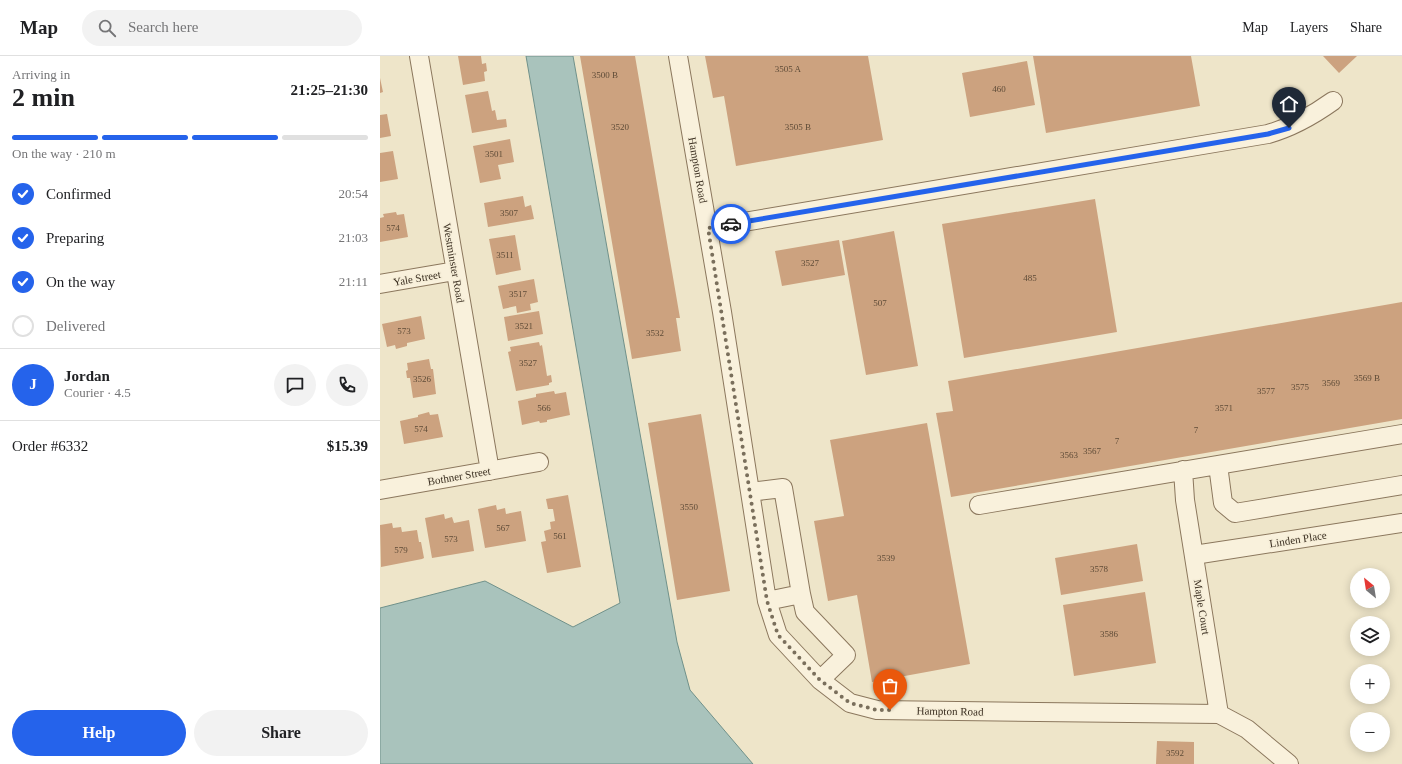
<!DOCTYPE html>
<meta charset="utf-8">
<style>
:root{--surface:#fff;--page:#f2f2f2;--text:#202124;--muted:#757577;--line:#e0e0e0;--accent:#2563eb}
body{margin:0;font-family:Georgia,serif;background:var(--page);color:var(--text);height:100vh;display:flex;flex-direction:column;font-size:15px;white-space:nowrap}
*{box-sizing:border-box;margin:0}
p{font-size:13px;color:var(--muted)}
.icon{flex:none;width:22px;height:22px;fill:none;stroke:currentColor;stroke-width:2;stroke-linecap:round;stroke-linejoin:round}
.map{position:relative;flex:1;overflow:hidden}
.side{display:flex;flex-direction:column;background:var(--surface);width:380px}
.side>*{flex:none}
.needle{width:26px;rotate:330deg}
.tools{position:absolute;left:970px;top:512px;display:grid;gap:8px}
.tools a{display:grid;place-items:center;width:40px;height:40px;border-radius:50%;background:var(--surface);box-shadow:0 2px 10px #0003;font-size:20px}
.pin{position:absolute;display:grid;place-items:center;width:34px;height:34px;color:#fff;margin:-41px -17px;border-radius:50% 50% 50% 0;rotate:-45deg;box-shadow:0 0 4px #0007}
.pin .icon{rotate:45deg}
.courier{position:absolute;display:grid;place-items:center;width:40px;height:40px;margin:-20px;border:3px solid #2563eb;border-radius:50%;background:#fff;color:#222;box-shadow:0 1px 5px #0007}
.head em{font-style:normal;font-weight:800}
.head div{display:flex;flex-direction:column-reverse}
.head{display:flex;align-items:center;justify-content:space-between;height:68px;padding:0 12px}
h1{font-size:26px;font-weight:800;line-height:30px}
.bar{display:grid;grid-template-columns:repeat(4,1fr);gap:6px 4px;align-content:center;height:48px;padding:0 12px}
.bar i{height:5px;border-radius:3px;background:var(--line)}
.bar .on{background:var(--accent)}
.bar p{grid-column:span 4}
.line{display:flex;align-items:center;gap:10px;padding:0 12px;border-top:1px solid var(--line)}
.line div{flex:1}
.round{display:grid;place-items:center;flex:none;width:42px;height:42px;border-radius:21px;background:var(--page)}
ol{padding:0 12px;list-style:none}
li{display:flex;align-items:center;gap:12px;height:44px}
li p{margin-inline-start:auto}
li .icon{padding:4px;border-radius:50%;background:var(--accent);color:#fff;stroke-width:4}
li:last-child{color:var(--muted)}
li i{width:22px;height:22px;border:2px solid var(--line);border-radius:50%}
.action{display:flex;gap:8px;margin-top:auto;padding:8px 12px}
.action a{flex:1;height:46px;border-radius:24px;background:var(--accent);color:#fff;font-size:16px;font-weight:800;line-height:46px;text-align:center}
.action a+a{background:var(--page);color:var(--text)}
header{display:flex;align-items:center;gap:24px;box-sizing:border-box;height:56px;padding:0 20px;background:var(--surface);border-bottom:1px solid var(--line)}
header strong{font-size:19px}
nav{display:flex;gap:22px;margin-inline-start:auto;font-size:14px}
.search{width:280px;height:36px;background:var(--page);display:flex;align-items:center;gap:10px;box-sizing:border-box;padding:0 14px;border-radius:22px;color:var(--muted);font-size:15px}
main{display:flex;flex:1;min-height:0}
.map>svg:first-child{display:block}
.water{fill:#a9c3bc;stroke:#70918a}
.building{fill:#cca27f}
.lines{fill:none;stroke-linecap:round;stroke-linejoin:round}
.minor-casing{stroke:#8b775d;stroke-width:20}
.minor{stroke:#f9f1dc;stroke-width:18}
.done{stroke:#7a6f5c;stroke-width:4;stroke-dasharray:0 7.2}
.route{stroke:#2563eb;stroke-width:5}
.labels{text-anchor:middle;dominant-baseline:central;stroke-width:3;stroke-linejoin:round;paint-order:stroke}
.number-label{font-size:9px;fill:#5f4c38}
.street-label{font-size:11px;fill:#3b2f21;stroke:#f6eed8}
</style>
<header>
<strong>Map</strong>
<div class="search"><svg class="icon" aria-label="search" viewBox="0 0 24 24"><circle cx="10" cy="10" r="6"/><path d="M15 15l6 6"/></svg>Search here</div>
<nav><a>Map</a><a>Layers</a><a>Share</a></nav>
</header>
<main>
<section class="side">
<div class="head"><div><h1>2 min</h1><p>Arriving in</p></div><em>21:25–21:30</em></div>
<div class="bar"><i class="on"></i><i class="on"></i><i class="on"></i><i></i><p>On the way · 210 m</p></div>
<ol>
<li><svg class="icon" aria-label="check" viewBox="0 0 24 24"><path d="M5 12l5 5 9-10"/></svg>Confirmed<p>20:54</p></li>
<li><svg class="icon" aria-label="check" viewBox="0 0 24 24"><path d="M5 12l5 5 9-10"/></svg>Preparing<p>21:03</p></li>
<li><svg class="icon" aria-label="check" viewBox="0 0 24 24"><path d="M5 12l5 5 9-10"/></svg>On the way<p>21:11</p></li>
<li><i></i>Delivered</li>
</ol>
<div class="line" style="height:72px"><b class="round" style="background:var(--accent);color:#fff">J</b><div><b>Jordan</b><p>Courier · 4.5</p></div><a class="round"><svg class="icon" aria-label="chat" viewBox="0 0 24 24"><path d="M4 5h16v11H9l-5 4z"/></svg></a><a class="round"><svg class="icon" aria-label="phone" viewBox="0 0 24 24"><path d="M5 4h4l2 5-3 2q2 4 5 5l2-3 5 2v4C11 20 4 13 5 4z"/></svg></a></div>
<div class="line" style="height:52px"><div>Order #6332</div><b>$15.39</b></div>
<div class="action"><a>Help</a><a>Share</a></div>
</section>
<div class="map">
<svg width="1022" height="708" viewBox="0 0 1022 708">
<rect width="100%" height="100%" fill="#eee5c9"/>
<path class="water" d="M 146,0 L 193,0 L 297,586 L 310,634 L 373,708 L 0,708 L 0,552 L 105,525 L 193,571 L 240,547 Z"/>
<path class="building" d="M 78,0 L 101,0 L 102,8 L 106,7 L 107,15 L 104,16 L 105,25 L 83,29 Z
M 200,0 L 255,0 L 300,262 L 296,262 L 301,295 L 252,303 Z
M 325,0 L 488,0 L 503,84 L 356,110 L 344,40 L 333,42 Z
M 653,0 L 811,0 L 820,50 L 666,77 Z
M 943,0 L 977,0 L 959,17 Z
M 647,5 L 655,49 L 590,61 L 582,17 Z
M 0,22 L 3,36 L 0,37 Z
M 108,35 L 112,55 L 115,54 L 117,64 L 126,63 L 127,71 L 92,77 L 85,39 Z
M 7,58 L 11,80 L 0,82 L 0,59 Z
M 130,83 L 134,106 L 118,109 L 121,123 L 100,127 L 93,90 Z
M 13,95 L 18,123 L 0,126 L 0,97 Z
M 143,140 L 145,151 L 151,149 L 154,163 L 108,171 L 104,147 Z
M 715,143 L 737,276 L 584,302 L 562,168 Z
M 16,156 L 17,159 L 24,158 L 28,181 L 0,186 L 0,162 L 4,161 L 3,158 Z
M 514,175 L 538,310 L 486,319 L 462,185 Z
M 135,179 L 141,214 L 116,219 L 109,183 Z
M 459,184 L 465,219 L 402,230 L 395,195 Z
M 154,223 L 158,246 L 150,248 L 151,254 L 137,257 L 136,250 L 123,253 L 118,230 Z
M 1022,246 L 1022,363 L 571,441 L 556,357 L 573,355 L 568,325 Z
M 159,255 L 163,278 L 128,285 L 124,261 Z
M 41,260 L 45,283 L 27,287 L 27,290 L 16,293 L 15,289 L 7,291 L 2,268 Z
M 159,286 L 160,290 L 162,289 L 167,320 L 171,319 L 172,326 L 169,327 L 169,329 L 136,335 L 128,296 L 131,295 L 130,291 Z
M 49,303 L 51,313 L 53,313 L 56,338 L 33,342 L 30,322 L 27,322 L 26,315 L 28,314 L 27,307 Z
M 174,335 L 175,338 L 186,336 L 190,359 L 167,364 L 167,366 L 160,367 L 159,365 L 142,369 L 138,345 L 156,341 L 156,338 Z
M 49,356 L 50,359 L 58,358 L 63,381 L 24,388 L 20,365 L 38,361 L 38,359 Z
M 321,358 L 350,535 L 297,544 L 268,367 Z
M 547,367 L 590,608 L 492,626 L 477,539 L 448,545 L 434,465 L 464,460 L 450,384 Z
M 188,439 L 201,511 L 167,517 L 161,486 L 166,485 L 164,475 L 171,473 L 170,466 L 175,465 L 173,453 L 168,453 L 166,443 Z
M 116,449 L 117,454 L 125,452 L 126,458 L 141,455 L 146,485 L 105,492 L 98,453 Z
M 64,458 L 65,463 L 72,461 L 74,467 L 89,464 L 94,495 L 52,502 L 45,462 Z
M 12,467 L 13,472 L 21,471 L 22,476 L 37,474 L 39,486 L 41,486 L 44,502 L 42,503 L 1,511 L 0,469 Z
M 757,488 L 763,525 L 681,539 L 675,502 Z
M 765,536 L 776,607 L 694,620 L 683,549 Z
M 777,685 L 814,686 L 814,708 L 776,708 Z"/>
<g class="lines">
<g class="minor-casing">
<path id="minor" d="M 39,0 L 110,415
M 298,0 L 342,256 L 387,545 L 398,579 L 440,624 L 470,647 L 497,654 L 839,658 L 867,673 L 909,708
M 328,172 L 888,78 C 913,71 932,60 953,45
M 0,228 L 75,215
M 838,409 L 843,447 L 855,457 L 1022,429
M 803,414 L 805,444 L 839,658
M 0,434 L 159,406
M 370,436 L 403,432 L 421,538
M 599,449 L 1022,378
M 814,499 L 1022,467
M 387,545 L 421,538 L 425,556 L 466,599 L 440,624"/>
</g>
<use href="#minor" class="minor"/>
</g>
<g class="lines">
<path class="done" d="M 351,168 L 328,172 L 387,545 L 398,579 L 440,624 L 470,647 L 497,654 L 510,654"/>
<path class="route" d="M 351,168 L 888,78 L 909,72"/>
</g>
<g class="labels">
<g class="number-label">
<text x="408" y="13">3505 A</text>
<text x="225" y="19">3500 B</text>
<text x="619" y="33">460</text>
<text x="240" y="71">3520</text>
<text x="418" y="71">3505 B</text>
<text x="114" y="98">3501</text>
<text x="129" y="157">3507</text>
<text x="13" y="172">574</text>
<text x="125" y="199">3511</text>
<text x="430" y="207">3527</text>
<text x="650" y="222">485</text>
<text x="138" y="238">3517</text>
<text x="500" y="247">507</text>
<text x="144" y="270">3521</text>
<text x="24" y="275">573</text>
<text x="275" y="277">3532</text>
<text x="148" y="307">3527</text>
<text x="987" y="322">3569 B</text>
<text x="42" y="323">3526</text>
<text x="951" y="327">3569</text>
<text x="920" y="331">3575</text>
<text x="886" y="335">3577</text>
<text x="164" y="352">566</text>
<text x="844" y="352">3571</text>
<text x="41" y="373">574</text>
<text x="816" y="374">7</text>
<text x="737" y="385">7</text>
<text x="712" y="395">3567</text>
<text x="689" y="399">3563</text>
<text x="309" y="451">3550</text>
<text x="123" y="472">567</text>
<text x="180" y="480">561</text>
<text x="71" y="483">573</text>
<text x="21" y="494">579</text>
<text x="506" y="502">3539</text>
<text x="719" y="513">3578</text>
<text x="729" y="578">3586</text>
<text x="795" y="697">3592</text>
</g>
<g class="street-label">
<text transform="translate(318 114) rotate(80)">Hampton Road</text>
<text transform="translate(74 207) rotate(80)">Westminster Road</text>
<text transform="translate(37 222) rotate(-10)">Yale Street</text>
<text transform="translate(79 420) rotate(-10)">Bothner Street</text>
<text transform="translate(918 483) rotate(-9)">Linden Place</text>
<text transform="translate(822 551) rotate(81)">Maple Court</text>
<text transform="translate(570 655) rotate(1)">Hampton Road</text>
</g>
</g>
</svg>
<div class="tools">
<a><svg class="needle" viewBox="-14 -14 28 28"><path d="M0-13l5 13h-10z" fill="#e53935"/><path d="M0 13l5-13h-10z" fill="#757577"/></svg></a>
<a><svg class="icon" aria-label="layers" viewBox="0 0 24 24"><path d="M12 4l9 5-9 5-9-5zM3 14l9 5 9-5"/></svg></a>
<a>+</a>
<a>−</a>
</div>
<div class="pin" style="left:510px;top:654px;background:#ea580c"><svg class="icon" aria-label="bag" viewBox="0 0 24 24"><path d="M5 8h14l-1 12H6zM9 8a3 3 0 0 1 6 0"/></svg></div>
<div class="pin" style="left:909px;top:72px;background:#1f2937"><svg class="icon" aria-label="home" viewBox="0 0 24 24"><path d="M3 11l9-7 9 7M6 9v11h12V9"/></svg></div>
<div class="courier" style="left:351px;top:168px"><svg class="icon" aria-label="car" viewBox="0 0 24 24"><path d="M5 17H2v-5l4-1 3-4h7l3 4 3 1v5h-3M9 17h6M6 11h13"/><circle cx="7" cy="17" r="2"/><circle cx="17" cy="17" r="2"/></svg></div>
</div>
</main>
